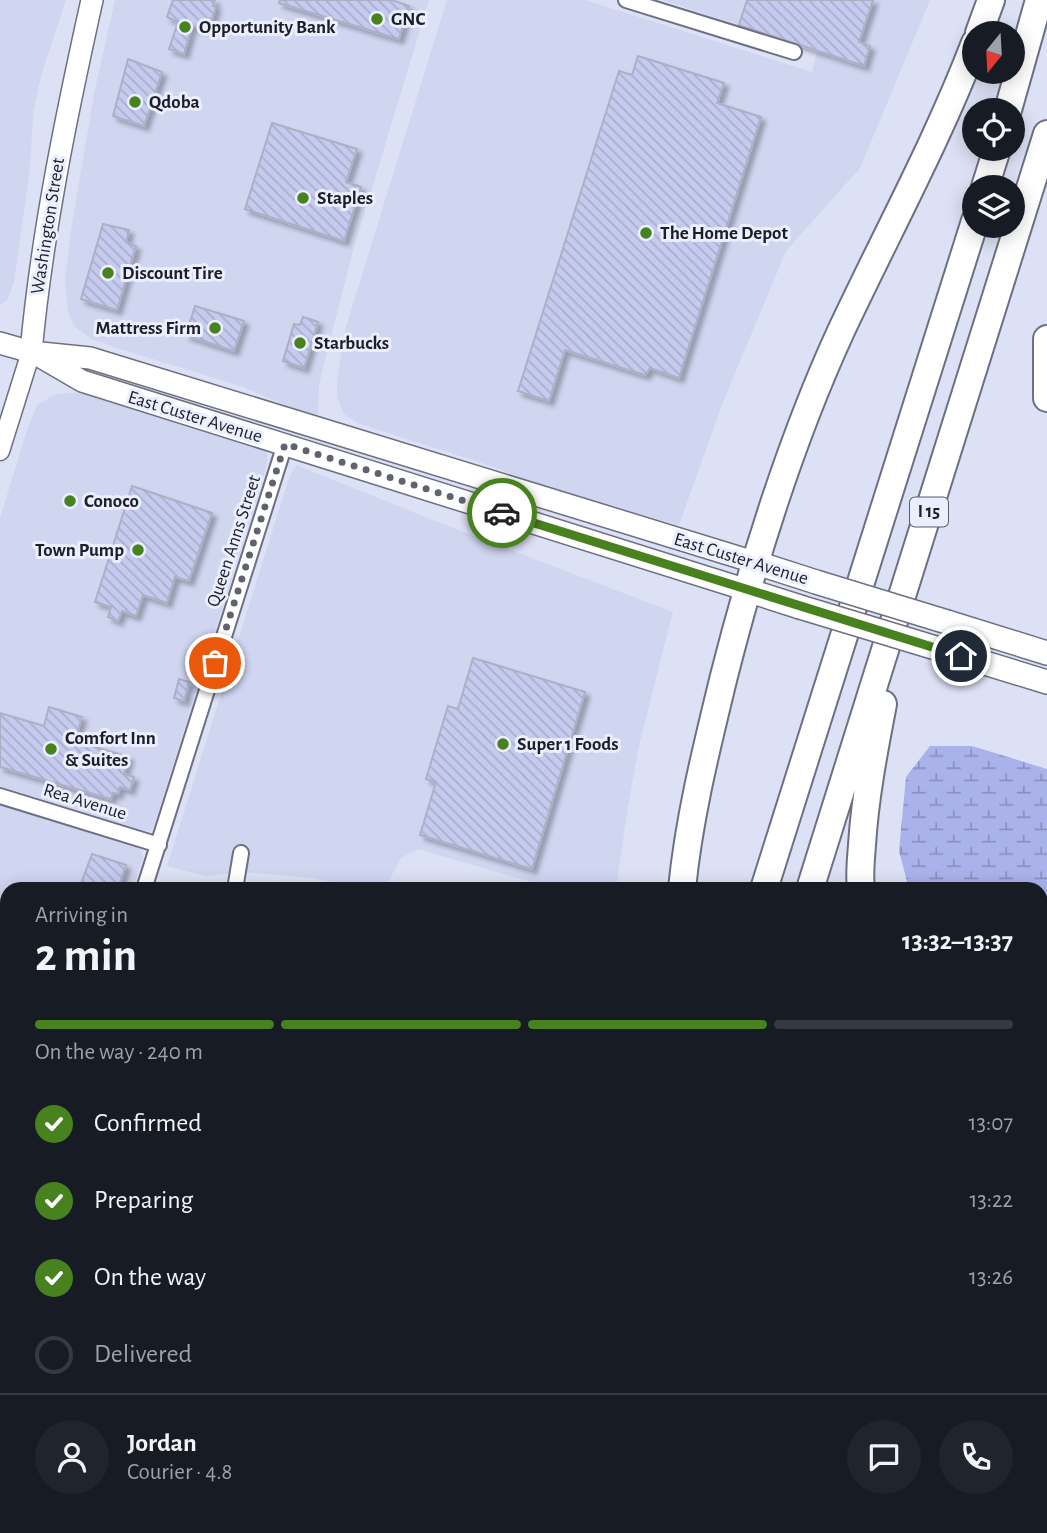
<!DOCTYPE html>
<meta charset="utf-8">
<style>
:root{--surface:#171b24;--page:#20242c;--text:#f1f3f6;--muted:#9ea1a6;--line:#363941;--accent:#48821e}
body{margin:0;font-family:"Alegreya Sans",sans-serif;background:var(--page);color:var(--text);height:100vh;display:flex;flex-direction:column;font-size:26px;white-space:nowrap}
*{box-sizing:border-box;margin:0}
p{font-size:23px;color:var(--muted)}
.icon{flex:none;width:38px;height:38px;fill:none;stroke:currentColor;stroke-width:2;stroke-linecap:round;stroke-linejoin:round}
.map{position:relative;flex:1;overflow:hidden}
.side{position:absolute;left:0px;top:882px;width:1048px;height:651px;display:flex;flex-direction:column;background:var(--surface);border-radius:21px 21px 0 0;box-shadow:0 4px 18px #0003}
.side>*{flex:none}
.needle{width:46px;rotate:198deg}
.tools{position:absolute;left:962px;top:21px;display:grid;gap:14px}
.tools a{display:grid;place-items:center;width:63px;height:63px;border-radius:50%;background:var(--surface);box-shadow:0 4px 18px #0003;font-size:35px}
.pin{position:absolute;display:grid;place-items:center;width:60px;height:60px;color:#fff;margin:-30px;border:4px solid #fff;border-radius:50%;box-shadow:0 2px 7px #0007}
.courier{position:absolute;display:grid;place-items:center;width:70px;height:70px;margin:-35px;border:5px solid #48821e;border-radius:50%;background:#fff;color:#222;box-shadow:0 2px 9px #0007}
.headline em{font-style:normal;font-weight:700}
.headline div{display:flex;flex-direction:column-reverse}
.headline{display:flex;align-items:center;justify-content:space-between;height:119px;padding:0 35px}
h1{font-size:46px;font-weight:700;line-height:52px}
.bar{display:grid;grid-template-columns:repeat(4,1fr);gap:10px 7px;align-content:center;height:84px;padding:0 35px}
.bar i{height:9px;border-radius:5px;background:var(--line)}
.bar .current{background:var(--accent)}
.bar p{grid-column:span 4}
.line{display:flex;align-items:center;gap:18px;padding:0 35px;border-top:2px solid var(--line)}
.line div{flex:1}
.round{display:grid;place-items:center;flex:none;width:74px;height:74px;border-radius:37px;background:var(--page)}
ol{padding:0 35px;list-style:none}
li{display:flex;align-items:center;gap:21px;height:77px}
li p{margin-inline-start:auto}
li .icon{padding:7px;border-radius:50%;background:var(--accent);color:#fff;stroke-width:4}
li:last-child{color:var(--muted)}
li i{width:38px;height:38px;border:4px solid var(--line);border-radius:50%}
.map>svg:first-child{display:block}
.built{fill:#d0d5f0}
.wetland{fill:url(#wetland-marsh)}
.building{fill:url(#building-back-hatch);stroke:#adb0c4;stroke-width:2;filter:url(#shadow)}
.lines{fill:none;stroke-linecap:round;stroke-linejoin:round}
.minor-casing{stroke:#6d7082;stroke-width:18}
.tertiary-casing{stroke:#6d7082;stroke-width:21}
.secondary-casing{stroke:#6d7082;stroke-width:24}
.primary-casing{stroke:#6d7082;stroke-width:26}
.motorway-casing{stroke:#6d7082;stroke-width:30}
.minor{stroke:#fff;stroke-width:14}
.tertiary{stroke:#fff;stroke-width:18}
.secondary{stroke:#fff;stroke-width:21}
.primary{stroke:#fff;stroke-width:23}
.motorway{stroke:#fff;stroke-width:26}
.primary-bridge-casing{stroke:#6d7082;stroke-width:26;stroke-linecap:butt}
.primary-bridge{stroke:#fff;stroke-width:23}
.done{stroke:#60636e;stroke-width:7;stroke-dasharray:0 12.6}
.route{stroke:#48821e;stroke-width:9}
.poi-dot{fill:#48821e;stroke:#ebeefe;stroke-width:2.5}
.labels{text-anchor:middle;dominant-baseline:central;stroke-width:6;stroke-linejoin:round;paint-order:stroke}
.shield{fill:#ebeefe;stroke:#5b5d67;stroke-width:2}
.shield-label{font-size:18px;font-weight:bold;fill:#1d1f26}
.poi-label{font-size:19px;font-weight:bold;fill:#1d1f26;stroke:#ebeefe;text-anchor:start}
.street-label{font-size:19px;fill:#1d1f26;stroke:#ebeefe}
</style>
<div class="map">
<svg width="1047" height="1533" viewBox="0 0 1047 1533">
<defs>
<pattern id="wetland-marsh" width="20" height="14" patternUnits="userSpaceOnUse" patternTransform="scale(1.75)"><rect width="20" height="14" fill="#aab2ec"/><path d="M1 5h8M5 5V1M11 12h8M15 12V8" fill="none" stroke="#8a90bf"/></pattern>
<pattern id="building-back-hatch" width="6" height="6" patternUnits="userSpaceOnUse" patternTransform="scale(1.75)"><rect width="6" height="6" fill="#c5cbef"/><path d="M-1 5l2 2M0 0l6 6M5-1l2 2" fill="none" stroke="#a9aecd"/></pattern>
<filter id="shadow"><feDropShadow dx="4.5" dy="4.5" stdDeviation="2" flood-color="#0004"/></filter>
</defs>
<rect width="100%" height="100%" fill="#dde1f5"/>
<path class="built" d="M 0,0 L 66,0 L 41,76 L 33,114 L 30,169 L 14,282 L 7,300 L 0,305 Z
M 115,0 L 429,0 L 352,254 L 319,384 L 318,415 L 288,406 L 243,387 L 111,346 L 92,339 L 74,326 L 68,311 L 65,279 L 71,231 L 94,94 Z
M 447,0 L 585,0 L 812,72 L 817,51 L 663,0 L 930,0 L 860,168 L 786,251 L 723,402 L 679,525 L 570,496 L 491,466 L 357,423 L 344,414 L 337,397 L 337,381 L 345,330 Z
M 70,393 L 89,394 L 255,445 L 267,452 L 267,462 L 260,489 L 154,825 L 151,830 L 144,831 L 0,786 L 0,518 L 28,427 L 38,404 L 57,394 Z
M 296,465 L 435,521 L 673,612 L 639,745 L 628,806 L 616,889 L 555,889 L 418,849 L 401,858 L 387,884 L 370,889 L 312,878 L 241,872 L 206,876 L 167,866 L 289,478 Z
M 0,804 L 137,847 L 141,851 L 143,857 L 133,889 L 7,889 L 7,1007 L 0,1005 Z
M 1047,1139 L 1047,1533 L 886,1533 L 889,1526 L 1041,1526 L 1041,1143 Z"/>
<path class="wetland" d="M 930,746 L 972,746 L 1047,769 L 1047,967 L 1041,968 L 1041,889 L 909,889 L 899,851 L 906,777 Z"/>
<path class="building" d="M 173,0 L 215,0 L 213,6 L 216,7 L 212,19 L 207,18 L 204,29 L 192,26 L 184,54 L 169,49 L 178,22 L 167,17 Z
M 280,0 L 392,0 L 409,6 L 399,39 L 279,3 Z
M 747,0 L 873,0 L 859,42 L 870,46 L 864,66 L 739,25 Z
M 638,56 L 724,83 L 717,103 L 761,117 L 679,378 L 650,368 L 645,375 L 565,350 L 549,401 L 518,391 L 619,71 L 632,75 Z
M 128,59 L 162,72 L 144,126 L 113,116 Z
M 272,123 L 357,149 L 346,182 L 361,187 L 344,241 L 245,209 Z
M 103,224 L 129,230 L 126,242 L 136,246 L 117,310 L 81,299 Z
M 195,306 L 244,321 L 234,351 L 186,335 Z
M 303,317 L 318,322 L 304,368 L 283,361 L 294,324 L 300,325 Z
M 132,486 L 212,513 L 189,581 L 175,577 L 167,603 L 143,595 L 136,616 L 122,611 L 118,621 L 108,617 L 111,607 L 95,602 Z
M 473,658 L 585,692 L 532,869 L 420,835 L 436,782 L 426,779 L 448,706 L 458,709 Z
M 179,679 L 189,682 L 184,701 L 174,698 Z
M 49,707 L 82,717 L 75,741 L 129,757 L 124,774 L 134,777 L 130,790 L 120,787 L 118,794 L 113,793 L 111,799 L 0,767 L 0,713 L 44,726 Z
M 92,854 L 126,865 L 118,889 L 79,889 Z"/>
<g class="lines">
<g class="minor-casing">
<path id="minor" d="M 626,0 L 794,52
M 0,796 L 159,845
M 144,889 L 285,444
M 235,889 L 241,853
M 0,1168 L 7,1171
M 0,1293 L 7,1295
M 73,1526 L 77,1533
M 319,1526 L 320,1533
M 439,1526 L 440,1533
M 98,1533 L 117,1526"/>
</g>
<g class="tertiary-casing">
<path id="tertiary" d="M 0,451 L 31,352"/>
</g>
<g class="secondary-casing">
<path id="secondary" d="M 0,343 L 31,352 L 90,358 L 754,562
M 31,352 C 42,233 66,117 92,0
M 39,356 L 82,381 L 747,590"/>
</g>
<g class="primary-casing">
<path id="primary" d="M 754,562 L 816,582
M 747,590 L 800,607
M 947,622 L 1047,653
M 939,649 L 1047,682"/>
</g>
<g class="motorway-casing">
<path id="motorway" d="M 979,33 L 991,0
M 1008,110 L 1039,0
M 985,187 L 997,149
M 1047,339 L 1047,398
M 682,889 C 689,817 707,746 724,676 C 754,558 790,442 841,331 C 886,235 937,142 975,43
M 764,889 L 975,221
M 810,889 L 1047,134
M 861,889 C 859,875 861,860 862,845 C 865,797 874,751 883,704
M 1041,1027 L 1047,1025
M 1041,1070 L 1047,1065
M 561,1533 L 563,1526
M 607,1533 L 609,1526
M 629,1533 L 632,1526"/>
</g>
<use href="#minor" class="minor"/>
<use href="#tertiary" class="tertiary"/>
<use href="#secondary" class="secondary"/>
<use href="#primary" class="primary"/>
<use href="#motorway" class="motorway"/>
<g class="primary-bridge-casing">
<path id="primary-bridge" d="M 816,582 L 947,622
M 800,607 L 939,649"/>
</g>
<use href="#primary-bridge" class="primary-bridge"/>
</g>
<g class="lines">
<path class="done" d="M 215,663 L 285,444 L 502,513"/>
<path class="route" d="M 502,513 L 961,656"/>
</g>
<g class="poi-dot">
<circle cx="377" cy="19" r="7"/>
<circle cx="185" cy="27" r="7"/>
<circle cx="135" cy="102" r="7"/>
<circle cx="303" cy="198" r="7"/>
<circle cx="646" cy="233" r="7"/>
<circle cx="108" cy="273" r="7"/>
<circle cx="215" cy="328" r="7"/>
<circle cx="300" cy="343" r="7"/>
<circle cx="70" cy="501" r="7"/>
<circle cx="138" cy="550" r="7"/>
<circle cx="503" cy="744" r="7"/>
<circle cx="51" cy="749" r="7"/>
</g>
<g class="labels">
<rect class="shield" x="910" y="497.5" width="38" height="29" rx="5"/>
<g class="shield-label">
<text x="929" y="512">I 15</text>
</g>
<g class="poi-label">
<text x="391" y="19">GNC</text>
<text x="199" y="27">Opportunity Bank</text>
<text x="149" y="102">Qdoba</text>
<text x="317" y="198">Staples</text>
<text x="660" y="233">The Home Depot</text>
<text x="122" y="273">Discount Tire</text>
<text x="201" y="328" text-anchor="end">Mattress Firm</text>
<text x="314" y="343">Starbucks</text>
<text x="84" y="501">Conoco</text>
<text x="124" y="550" text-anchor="end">Town Pump</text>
<text x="65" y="738">Comfort Inn<tspan x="65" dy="22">&amp; Suites</tspan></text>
<text x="517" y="744">Super 1 Foods</text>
</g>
<g class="street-label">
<text transform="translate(48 226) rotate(-81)">Washington Street</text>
<text transform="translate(195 417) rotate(17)">East Custer Avenue</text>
<text transform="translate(234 541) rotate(-72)">Queen Anns Street</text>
<text transform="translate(741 559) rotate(17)">East Custer Avenue</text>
<text transform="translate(85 802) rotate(17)">Rea Avenue</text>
</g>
</g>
</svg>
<div class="tools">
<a><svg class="needle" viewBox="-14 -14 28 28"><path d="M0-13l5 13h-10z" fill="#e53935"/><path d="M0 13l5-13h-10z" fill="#9ea1a6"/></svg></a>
<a><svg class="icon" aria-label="locate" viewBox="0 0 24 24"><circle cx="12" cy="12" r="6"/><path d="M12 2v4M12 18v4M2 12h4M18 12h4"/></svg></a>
<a><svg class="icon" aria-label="layers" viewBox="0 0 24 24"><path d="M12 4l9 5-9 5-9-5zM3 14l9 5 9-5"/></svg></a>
</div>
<div class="pin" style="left:215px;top:663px;background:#ea580c"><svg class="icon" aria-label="bag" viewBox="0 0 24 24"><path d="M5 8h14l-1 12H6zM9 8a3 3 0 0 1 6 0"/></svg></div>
<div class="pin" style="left:961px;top:656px;background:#1f2937"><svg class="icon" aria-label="home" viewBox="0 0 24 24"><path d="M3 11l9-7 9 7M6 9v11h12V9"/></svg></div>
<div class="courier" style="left:502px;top:513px"><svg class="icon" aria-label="car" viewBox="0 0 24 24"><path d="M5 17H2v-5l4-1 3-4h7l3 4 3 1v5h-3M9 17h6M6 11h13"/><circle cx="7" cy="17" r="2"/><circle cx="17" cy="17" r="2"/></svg></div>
<section class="side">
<div class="headline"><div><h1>2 min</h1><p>Arriving in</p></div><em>13:32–13:37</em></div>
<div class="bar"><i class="current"></i><i class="current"></i><i class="current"></i><i></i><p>On the way · 240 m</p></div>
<ol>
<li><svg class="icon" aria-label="check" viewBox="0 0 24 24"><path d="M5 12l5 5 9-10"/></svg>Confirmed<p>13:07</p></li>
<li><svg class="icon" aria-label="check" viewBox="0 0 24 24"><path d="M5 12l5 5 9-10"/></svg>Preparing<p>13:22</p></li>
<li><svg class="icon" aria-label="check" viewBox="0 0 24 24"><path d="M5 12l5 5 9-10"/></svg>On the way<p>13:26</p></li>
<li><i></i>Delivered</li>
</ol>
<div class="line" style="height:126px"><a class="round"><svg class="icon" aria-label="person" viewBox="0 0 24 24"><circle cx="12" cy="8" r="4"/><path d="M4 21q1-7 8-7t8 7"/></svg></a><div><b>Jordan</b><p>Courier · 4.8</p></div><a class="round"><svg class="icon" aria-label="chat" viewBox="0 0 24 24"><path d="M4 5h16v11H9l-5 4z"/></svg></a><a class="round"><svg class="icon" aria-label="phone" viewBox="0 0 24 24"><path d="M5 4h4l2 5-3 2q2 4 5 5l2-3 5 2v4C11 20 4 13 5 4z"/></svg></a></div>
</section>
</div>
